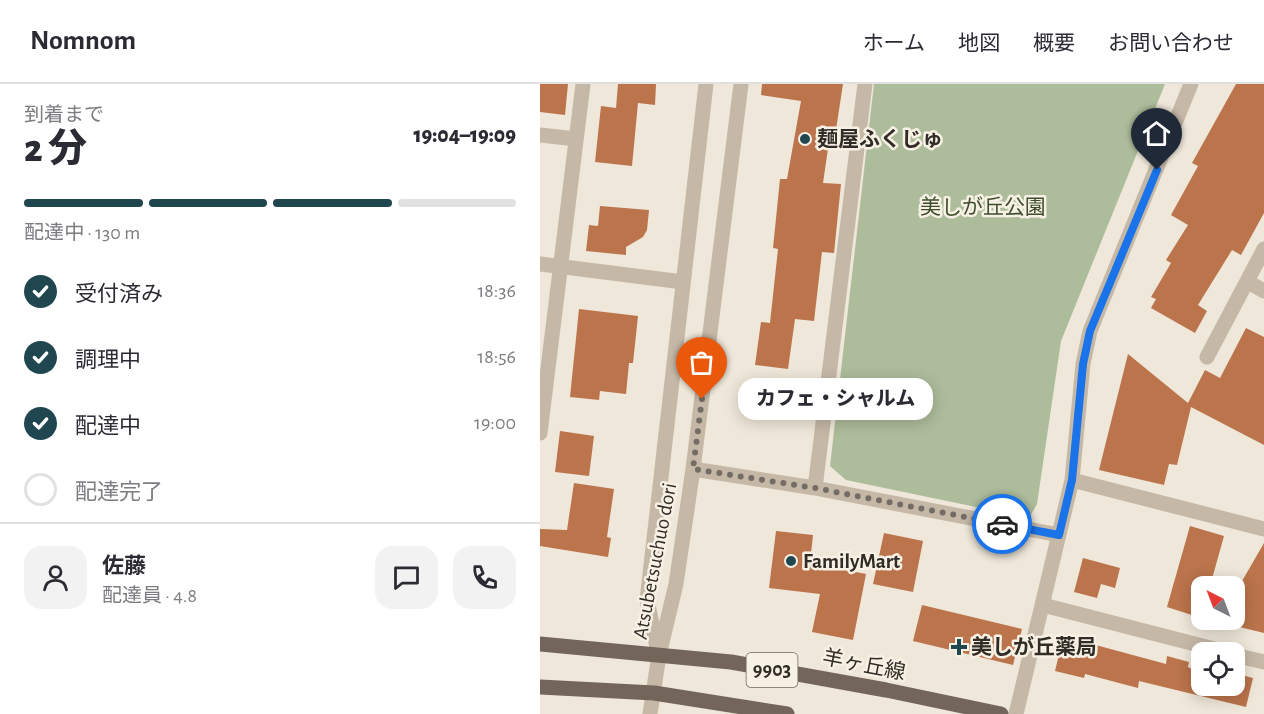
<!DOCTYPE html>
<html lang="ja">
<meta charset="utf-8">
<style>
:root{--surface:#fff;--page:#f2f2f3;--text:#2b2b33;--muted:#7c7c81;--line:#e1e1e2;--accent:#204750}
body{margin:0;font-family:"Alegreya Sans","Noto Sans JP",sans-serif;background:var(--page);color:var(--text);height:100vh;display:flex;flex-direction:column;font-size:22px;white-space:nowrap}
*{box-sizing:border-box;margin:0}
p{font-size:20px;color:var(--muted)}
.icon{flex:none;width:33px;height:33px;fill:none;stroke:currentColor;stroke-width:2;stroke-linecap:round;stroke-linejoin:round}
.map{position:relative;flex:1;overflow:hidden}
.drawer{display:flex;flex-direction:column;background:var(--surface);width:540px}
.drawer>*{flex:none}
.needle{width:39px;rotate:318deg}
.fabs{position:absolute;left:651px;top:492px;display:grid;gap:12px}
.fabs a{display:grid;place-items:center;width:54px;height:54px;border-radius:12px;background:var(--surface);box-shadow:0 3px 15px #0003;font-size:30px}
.pin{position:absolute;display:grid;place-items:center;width:51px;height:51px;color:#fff;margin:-62px -26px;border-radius:50% 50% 50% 0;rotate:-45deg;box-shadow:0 0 6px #0007}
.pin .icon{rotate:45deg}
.courier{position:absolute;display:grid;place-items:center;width:60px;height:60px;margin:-30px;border:4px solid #1a73e8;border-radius:50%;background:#fff;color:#222;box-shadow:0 2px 8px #0007}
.bubble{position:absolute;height:42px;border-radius:18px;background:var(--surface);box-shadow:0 3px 15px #0003;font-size:20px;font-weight:800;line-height:42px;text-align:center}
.overview em{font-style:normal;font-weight:800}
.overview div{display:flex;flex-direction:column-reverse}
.overview{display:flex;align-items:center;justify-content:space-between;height:102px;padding:0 24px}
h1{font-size:39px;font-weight:800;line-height:45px}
.bar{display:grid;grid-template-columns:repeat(4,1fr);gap:9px 6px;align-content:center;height:72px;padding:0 24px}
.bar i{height:8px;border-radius:4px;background:var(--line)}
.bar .current{background:var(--accent)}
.bar p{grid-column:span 4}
.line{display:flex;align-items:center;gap:15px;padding:0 24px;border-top:2px solid var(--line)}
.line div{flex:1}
.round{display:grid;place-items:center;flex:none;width:63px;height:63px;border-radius:18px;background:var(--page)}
ol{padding:0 24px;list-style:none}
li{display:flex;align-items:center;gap:18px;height:66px}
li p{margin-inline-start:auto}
li .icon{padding:6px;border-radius:50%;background:var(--accent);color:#fff;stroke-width:4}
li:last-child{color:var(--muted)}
li i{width:33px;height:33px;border:3px solid var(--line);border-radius:50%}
header{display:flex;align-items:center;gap:36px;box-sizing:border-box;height:84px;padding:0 30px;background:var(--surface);border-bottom:2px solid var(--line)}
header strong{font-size:28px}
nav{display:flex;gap:33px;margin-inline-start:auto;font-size:21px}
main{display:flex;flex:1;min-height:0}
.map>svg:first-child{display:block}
.green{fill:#adbc9b}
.building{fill:#bb744b}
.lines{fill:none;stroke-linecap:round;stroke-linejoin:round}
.minor{stroke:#c5b8a7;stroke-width:15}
.major{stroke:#736559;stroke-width:15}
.done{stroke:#746d65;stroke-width:6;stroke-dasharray:0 10.8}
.route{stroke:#1a73e8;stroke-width:8}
.poi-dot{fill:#204750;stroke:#f7f1e5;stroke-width:2}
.labels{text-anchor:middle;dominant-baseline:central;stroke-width:5;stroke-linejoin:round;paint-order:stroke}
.shield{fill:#f7f1e5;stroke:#6d6760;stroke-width:1.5}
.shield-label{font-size:20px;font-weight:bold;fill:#322c27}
.poi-label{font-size:21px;font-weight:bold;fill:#322c27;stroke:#f7f1e5;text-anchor:start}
.park-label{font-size:21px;fill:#3e4e2d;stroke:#f7f1e5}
.street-label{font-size:21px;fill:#322c27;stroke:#f7f1e5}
</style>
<header>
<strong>Nomnom</strong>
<nav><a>ホーム</a><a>地図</a><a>概要</a><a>お問い合わせ</a></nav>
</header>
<main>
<section class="drawer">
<div class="overview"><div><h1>2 分</h1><p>到着まで</p></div><em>19:04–19:09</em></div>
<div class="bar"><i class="current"></i><i class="current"></i><i class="current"></i><i></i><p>配達中 · 130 m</p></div>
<ol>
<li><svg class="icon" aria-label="check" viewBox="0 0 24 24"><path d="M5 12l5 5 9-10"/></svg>受付済み<p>18:36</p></li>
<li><svg class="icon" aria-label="check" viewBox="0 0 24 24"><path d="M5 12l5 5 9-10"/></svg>調理中<p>18:56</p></li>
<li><svg class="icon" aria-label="check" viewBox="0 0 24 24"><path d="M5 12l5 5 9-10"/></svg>配達中<p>19:00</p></li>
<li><i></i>配達完了</li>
</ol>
<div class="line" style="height:108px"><a class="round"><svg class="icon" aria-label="person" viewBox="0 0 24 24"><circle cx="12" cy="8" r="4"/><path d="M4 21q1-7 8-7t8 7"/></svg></a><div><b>佐藤</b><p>配達員 · 4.8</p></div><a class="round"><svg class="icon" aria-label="chat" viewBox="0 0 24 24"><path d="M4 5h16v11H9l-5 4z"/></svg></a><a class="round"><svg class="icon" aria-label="phone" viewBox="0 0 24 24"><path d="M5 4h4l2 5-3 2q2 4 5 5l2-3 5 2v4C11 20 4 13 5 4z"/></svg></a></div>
</section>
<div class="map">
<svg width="724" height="630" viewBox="0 0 724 630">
<rect width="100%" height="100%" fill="#efe7d9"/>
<path class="green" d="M 334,0 L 625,0 L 521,257 L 497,420 L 489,434 L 306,396 L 290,382 Z"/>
<path class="building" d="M 0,0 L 28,0 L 25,31 L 0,28 Z
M 78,0 L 116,0 L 115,21 L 98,19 L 92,82 L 55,78 L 61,22 L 76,24 Z
M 222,0 L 303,0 L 295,52 L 290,51 L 283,99 L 301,100 L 294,169 L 282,168 L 274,237 L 255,235 L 248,285 L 215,281 L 221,238 L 230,239 L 238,165 L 233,164 L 240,95 L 247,95 L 261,17 L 221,11 Z
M 696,0 L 724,0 L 724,129 L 701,171 L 692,166 L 658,221 L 667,227 L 655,249 L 611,224 L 616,215 L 611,213 L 631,179 L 626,176 L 648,141 L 631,131 L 658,82 L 652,79 Z
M 60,122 L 109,126 L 107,146 L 103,153 L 86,163 L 86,171 L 46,167 L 49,141 L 58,142 Z
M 39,225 L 98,232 L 93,279 L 89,279 L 86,310 L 60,307 L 59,316 L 30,313 Z
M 706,244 L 724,253 L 724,361 L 651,323 L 637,381 L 629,380 L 624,401 L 559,386 L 588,270 L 648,319 L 665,286 L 680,294 Z
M 20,347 L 54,352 L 49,392 L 15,388 Z
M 34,399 L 74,405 L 67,453 L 71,454 L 68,473 L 0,462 L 0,445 L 27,446 Z
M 650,442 L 684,452 L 670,502 L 662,502 L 661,534 L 627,523 Z
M 236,447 L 273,451 L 270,479 L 326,490 L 313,556 L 272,548 L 280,510 L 229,504 Z
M 344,449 L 383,457 L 373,508 L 333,500 Z
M 724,459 L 724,549 L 679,538 L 680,536 L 694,536 L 694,511 Z
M 543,474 L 580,484 L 575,504 L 561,500 L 557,514 L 534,508 Z
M 382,521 L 482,545 L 473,581 L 373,557 Z
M 524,550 L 553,556 L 552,560 L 626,580 L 627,572 L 649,578 L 648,583 L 652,585 L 655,579 L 662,581 L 662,602 L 694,602 L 694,589 L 713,594 L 706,623 L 599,597 L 598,604 L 545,590 L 544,594 L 515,587 Z"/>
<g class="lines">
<path class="minor" d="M 0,51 L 36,55
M 0,180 L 143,198
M 708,198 L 724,207
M 667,273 L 724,165
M 0,349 L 43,0
M 153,385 L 275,404 L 519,451
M 532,396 L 724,445
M 275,404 L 325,0
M 503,521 L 686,568
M 118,568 L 107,516 L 166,0
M 694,571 L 724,578
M 110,630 L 119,571 L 136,500 L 153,385 L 201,0
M 476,630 L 532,396 L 543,280 L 550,247 L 651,0"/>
<path class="major" d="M 0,560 L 191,578 L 346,606 L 461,630
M 0,603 L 114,609 L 247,630"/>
</g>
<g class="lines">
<path class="done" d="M 162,315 L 153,385 L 275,404 L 462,440"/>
<path class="route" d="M 462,440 L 519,451 L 532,396 L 543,280 L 550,247 L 617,86"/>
</g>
<g class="poi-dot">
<circle cx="265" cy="55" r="6"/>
<circle cx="251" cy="477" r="6"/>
<path d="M416 554h6v6h6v6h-6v6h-6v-6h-6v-6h6z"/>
</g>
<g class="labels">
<rect class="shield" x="206.5" y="569" width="51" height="34" rx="4.5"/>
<g class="shield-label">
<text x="232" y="586">9903</text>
</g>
<g class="poi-label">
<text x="277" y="55">麺屋ふくじゅ</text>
<text x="263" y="477">FamilyMart</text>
<text x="431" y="563">美しが丘薬局</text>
</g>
<g class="park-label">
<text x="443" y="123">美しが丘公園</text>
</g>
<g class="street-label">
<text transform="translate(115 477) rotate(-79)">Atsubetsuchuo dori</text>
<text transform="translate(324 581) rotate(11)">羊ヶ丘線</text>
</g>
</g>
</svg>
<div class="fabs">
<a><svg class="needle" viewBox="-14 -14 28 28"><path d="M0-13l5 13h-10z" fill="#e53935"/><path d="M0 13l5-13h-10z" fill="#7c7c81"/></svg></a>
<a><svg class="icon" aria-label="locate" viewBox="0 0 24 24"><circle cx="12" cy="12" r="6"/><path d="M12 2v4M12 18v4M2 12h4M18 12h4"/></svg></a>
</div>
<div class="pin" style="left:162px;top:315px;background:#ea580c"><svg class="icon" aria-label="bag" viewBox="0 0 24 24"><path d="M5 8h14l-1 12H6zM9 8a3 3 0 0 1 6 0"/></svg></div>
<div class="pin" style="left:617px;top:86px;background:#1f2937"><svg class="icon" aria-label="home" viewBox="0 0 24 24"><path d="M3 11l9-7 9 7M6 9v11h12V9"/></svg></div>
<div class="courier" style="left:462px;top:440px"><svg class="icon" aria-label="car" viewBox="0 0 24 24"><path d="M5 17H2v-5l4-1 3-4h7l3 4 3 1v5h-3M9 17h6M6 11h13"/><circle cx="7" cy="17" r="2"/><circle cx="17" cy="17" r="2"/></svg></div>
<div class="bubble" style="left:198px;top:294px;width:195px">カフェ・シャルム</div>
</div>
</main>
